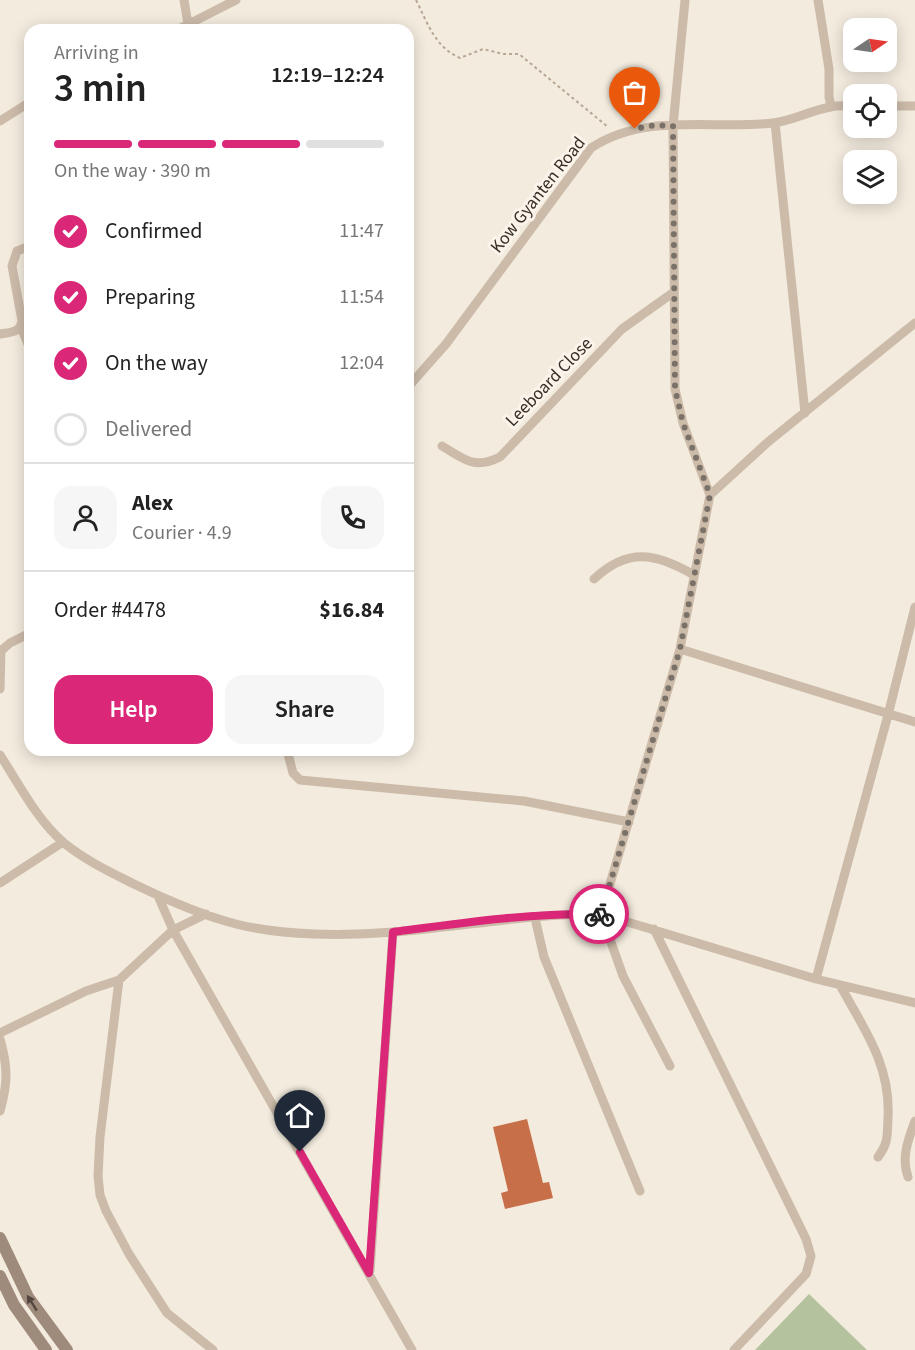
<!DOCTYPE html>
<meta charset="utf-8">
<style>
:root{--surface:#fff;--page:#f6f6f6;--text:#222;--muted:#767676;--line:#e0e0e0;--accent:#db2777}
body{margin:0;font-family:"Source Sans 3",sans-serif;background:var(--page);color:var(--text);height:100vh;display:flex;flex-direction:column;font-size:22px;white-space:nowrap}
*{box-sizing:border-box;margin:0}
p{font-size:20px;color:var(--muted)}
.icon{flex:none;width:33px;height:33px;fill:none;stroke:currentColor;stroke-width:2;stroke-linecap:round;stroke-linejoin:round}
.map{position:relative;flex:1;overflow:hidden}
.details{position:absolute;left:24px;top:24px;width:390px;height:732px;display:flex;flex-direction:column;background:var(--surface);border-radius:18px;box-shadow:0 3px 15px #0003}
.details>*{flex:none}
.needle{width:39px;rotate:77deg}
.fabs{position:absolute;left:843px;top:18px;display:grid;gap:12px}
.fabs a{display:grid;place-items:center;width:54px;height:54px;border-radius:12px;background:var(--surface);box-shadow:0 3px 15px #0003;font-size:30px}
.pin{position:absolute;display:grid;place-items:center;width:51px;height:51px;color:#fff;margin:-62px -26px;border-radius:50% 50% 50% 0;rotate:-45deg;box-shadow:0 0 6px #0007}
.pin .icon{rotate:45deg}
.courier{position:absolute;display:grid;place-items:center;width:60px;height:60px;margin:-30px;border:4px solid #db2777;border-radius:50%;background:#fff;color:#222;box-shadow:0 2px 8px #0007}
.head em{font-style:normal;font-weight:600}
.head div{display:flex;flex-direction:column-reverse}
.head{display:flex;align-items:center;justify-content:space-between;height:102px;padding:0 30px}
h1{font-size:39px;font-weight:600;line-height:45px}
.bar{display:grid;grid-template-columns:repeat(4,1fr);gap:9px 6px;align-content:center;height:72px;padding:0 30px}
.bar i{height:8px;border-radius:4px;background:var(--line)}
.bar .active{background:var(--accent)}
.bar p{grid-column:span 4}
.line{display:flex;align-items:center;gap:15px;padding:0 30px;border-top:2px solid var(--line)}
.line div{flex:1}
.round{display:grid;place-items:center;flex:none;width:63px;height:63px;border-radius:18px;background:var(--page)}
ol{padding:0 30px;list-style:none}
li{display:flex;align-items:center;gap:18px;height:66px}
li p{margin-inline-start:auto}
li .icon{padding:6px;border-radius:50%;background:var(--accent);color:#fff;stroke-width:4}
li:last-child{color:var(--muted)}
li i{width:33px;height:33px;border:3px solid var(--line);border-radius:50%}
.action{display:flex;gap:12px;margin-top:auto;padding:12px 30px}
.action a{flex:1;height:69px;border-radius:18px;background:var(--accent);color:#fff;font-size:24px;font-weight:600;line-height:69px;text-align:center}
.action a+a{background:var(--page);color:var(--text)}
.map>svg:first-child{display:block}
.green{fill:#b4c39e}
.building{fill:#c76f48}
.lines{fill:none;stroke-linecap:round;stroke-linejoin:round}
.path{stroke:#b8a694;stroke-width:2;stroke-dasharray:3 3;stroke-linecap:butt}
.street{stroke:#ccbba9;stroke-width:9}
.secondary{stroke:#9f8b7b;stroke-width:12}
.oneway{fill:#52463e}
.done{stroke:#7a7168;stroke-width:6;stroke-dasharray:0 10.8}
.route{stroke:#db2777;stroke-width:8}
.labels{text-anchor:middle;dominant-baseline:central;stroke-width:6;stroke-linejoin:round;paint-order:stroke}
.street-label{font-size:18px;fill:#392f29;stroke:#faf4eb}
</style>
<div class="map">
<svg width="915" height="1350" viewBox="0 0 915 1350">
<rect width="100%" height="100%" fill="#f3ebde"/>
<path class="green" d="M 809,1294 L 867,1350 L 755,1350 Z"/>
<path class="building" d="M 527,1119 L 543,1183 L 549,1182 L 553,1198 L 505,1209 L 501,1193 L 508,1191 L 493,1127 Z"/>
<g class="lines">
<path class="path" d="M 416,0 C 428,24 435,47 460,58 L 483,49 L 503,54 L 519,54 L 608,127"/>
<path class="street" d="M 184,0 L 188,24
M 818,0 L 829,69 L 829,97 L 831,106
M 177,30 L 236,0
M 886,106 L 915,106
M 0,121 L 30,102
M 775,123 L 805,413
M 21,327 L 30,349
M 0,334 C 11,332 20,333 22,321 L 12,266 L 17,251 L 30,246
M 408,387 L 446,344 L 591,148 C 645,112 712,130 773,123 C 793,121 811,110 831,107 C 838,105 846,106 854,106
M 442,446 C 464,459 474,470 500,457 L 622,329 L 674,292
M 710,495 L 768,442 L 915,323
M 594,579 C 628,547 656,553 694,575
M 680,649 L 710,495 L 683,423 L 675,389 L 673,126 L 685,0
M 0,689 L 1,651 L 10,643 L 30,633
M 287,750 L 293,773 L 300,780 L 524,801 L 629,822
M 0,755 C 19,784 37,820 64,843 C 85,860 110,872 134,884 C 167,900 201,915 236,924 C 283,936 345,936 394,932 C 463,927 532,913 601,914 L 816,979 L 915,1003
M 0,883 L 63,842
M 158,896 L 173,930 L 412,1350
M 206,914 L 173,930 L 119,980 L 100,1137 L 98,1176 L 100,1195 L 106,1211 L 129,1254 L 167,1313 L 213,1350
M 535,918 L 544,957 L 640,1191
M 654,929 L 806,1239 L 811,1256 L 806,1274 L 734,1350
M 816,979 L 888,715 L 915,607
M 840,985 C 864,1029 891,1065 888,1118 C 887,1135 889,1142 878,1157
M 0,1033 L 86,991 L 119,980
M 0,1039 C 8,1067 8,1083 0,1111
M 670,1066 L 623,976 L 601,914 L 680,649 L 915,722
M 908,1177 C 901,1158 908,1140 915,1121
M 370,1271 L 393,932"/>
<path class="secondary" d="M 0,1238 L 28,1297 L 67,1350
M 0,1276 L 14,1305 L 46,1350"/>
</g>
<defs><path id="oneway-solid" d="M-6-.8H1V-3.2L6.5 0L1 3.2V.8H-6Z" transform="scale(1.5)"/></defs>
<use class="oneway" href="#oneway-solid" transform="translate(32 1303) rotate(-122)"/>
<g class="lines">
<path class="done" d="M 599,914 L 601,914 L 680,649 L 710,495 L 683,423 L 675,389 L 673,126 L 655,125 L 635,129"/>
<path class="route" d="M 300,1152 L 369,1273 L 393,932 C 461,923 530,913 599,914"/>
</g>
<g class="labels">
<g class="street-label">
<text transform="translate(538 195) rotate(-52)">Kow Gyanten Road</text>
<text transform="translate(549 382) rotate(-46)">Leeboard Close</text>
</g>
</g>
</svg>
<div class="fabs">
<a><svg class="needle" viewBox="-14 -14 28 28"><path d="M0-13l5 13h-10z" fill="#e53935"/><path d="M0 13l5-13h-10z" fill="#767676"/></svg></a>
<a><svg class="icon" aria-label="locate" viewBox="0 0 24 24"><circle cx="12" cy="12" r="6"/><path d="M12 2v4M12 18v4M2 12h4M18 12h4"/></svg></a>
<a><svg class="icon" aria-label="layers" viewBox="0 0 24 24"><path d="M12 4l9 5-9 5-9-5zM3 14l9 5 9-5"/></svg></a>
</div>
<div class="pin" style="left:635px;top:129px;background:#ea580c"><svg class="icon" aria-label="bag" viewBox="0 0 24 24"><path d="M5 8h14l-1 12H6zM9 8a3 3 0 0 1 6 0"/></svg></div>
<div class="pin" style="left:300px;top:1152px;background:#1f2937"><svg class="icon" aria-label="home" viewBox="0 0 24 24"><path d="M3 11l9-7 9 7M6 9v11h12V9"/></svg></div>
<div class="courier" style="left:599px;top:914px"><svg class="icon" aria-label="bike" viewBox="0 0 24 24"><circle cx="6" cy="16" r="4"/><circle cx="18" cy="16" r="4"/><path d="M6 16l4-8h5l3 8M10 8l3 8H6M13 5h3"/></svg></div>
<section class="details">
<div class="head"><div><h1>3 min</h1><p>Arriving in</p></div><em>12:19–12:24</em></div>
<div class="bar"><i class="active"></i><i class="active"></i><i class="active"></i><i></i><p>On the way · 390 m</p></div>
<ol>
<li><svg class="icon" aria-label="check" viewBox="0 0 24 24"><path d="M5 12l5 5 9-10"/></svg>Confirmed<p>11:47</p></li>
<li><svg class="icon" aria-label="check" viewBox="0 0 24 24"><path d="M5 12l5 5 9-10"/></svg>Preparing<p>11:54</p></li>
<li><svg class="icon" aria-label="check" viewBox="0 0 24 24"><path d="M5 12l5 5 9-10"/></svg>On the way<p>12:04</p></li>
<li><i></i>Delivered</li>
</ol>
<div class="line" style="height:108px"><a class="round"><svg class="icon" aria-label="person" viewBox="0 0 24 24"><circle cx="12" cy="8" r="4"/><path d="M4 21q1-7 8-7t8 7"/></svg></a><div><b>Alex</b><p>Courier · 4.9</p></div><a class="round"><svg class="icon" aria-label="phone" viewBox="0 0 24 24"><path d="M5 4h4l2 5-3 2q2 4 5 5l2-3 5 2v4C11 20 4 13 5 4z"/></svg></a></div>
<div class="line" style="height:78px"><div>Order #4478</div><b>$16.84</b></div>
<div class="action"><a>Help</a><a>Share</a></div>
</section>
</div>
